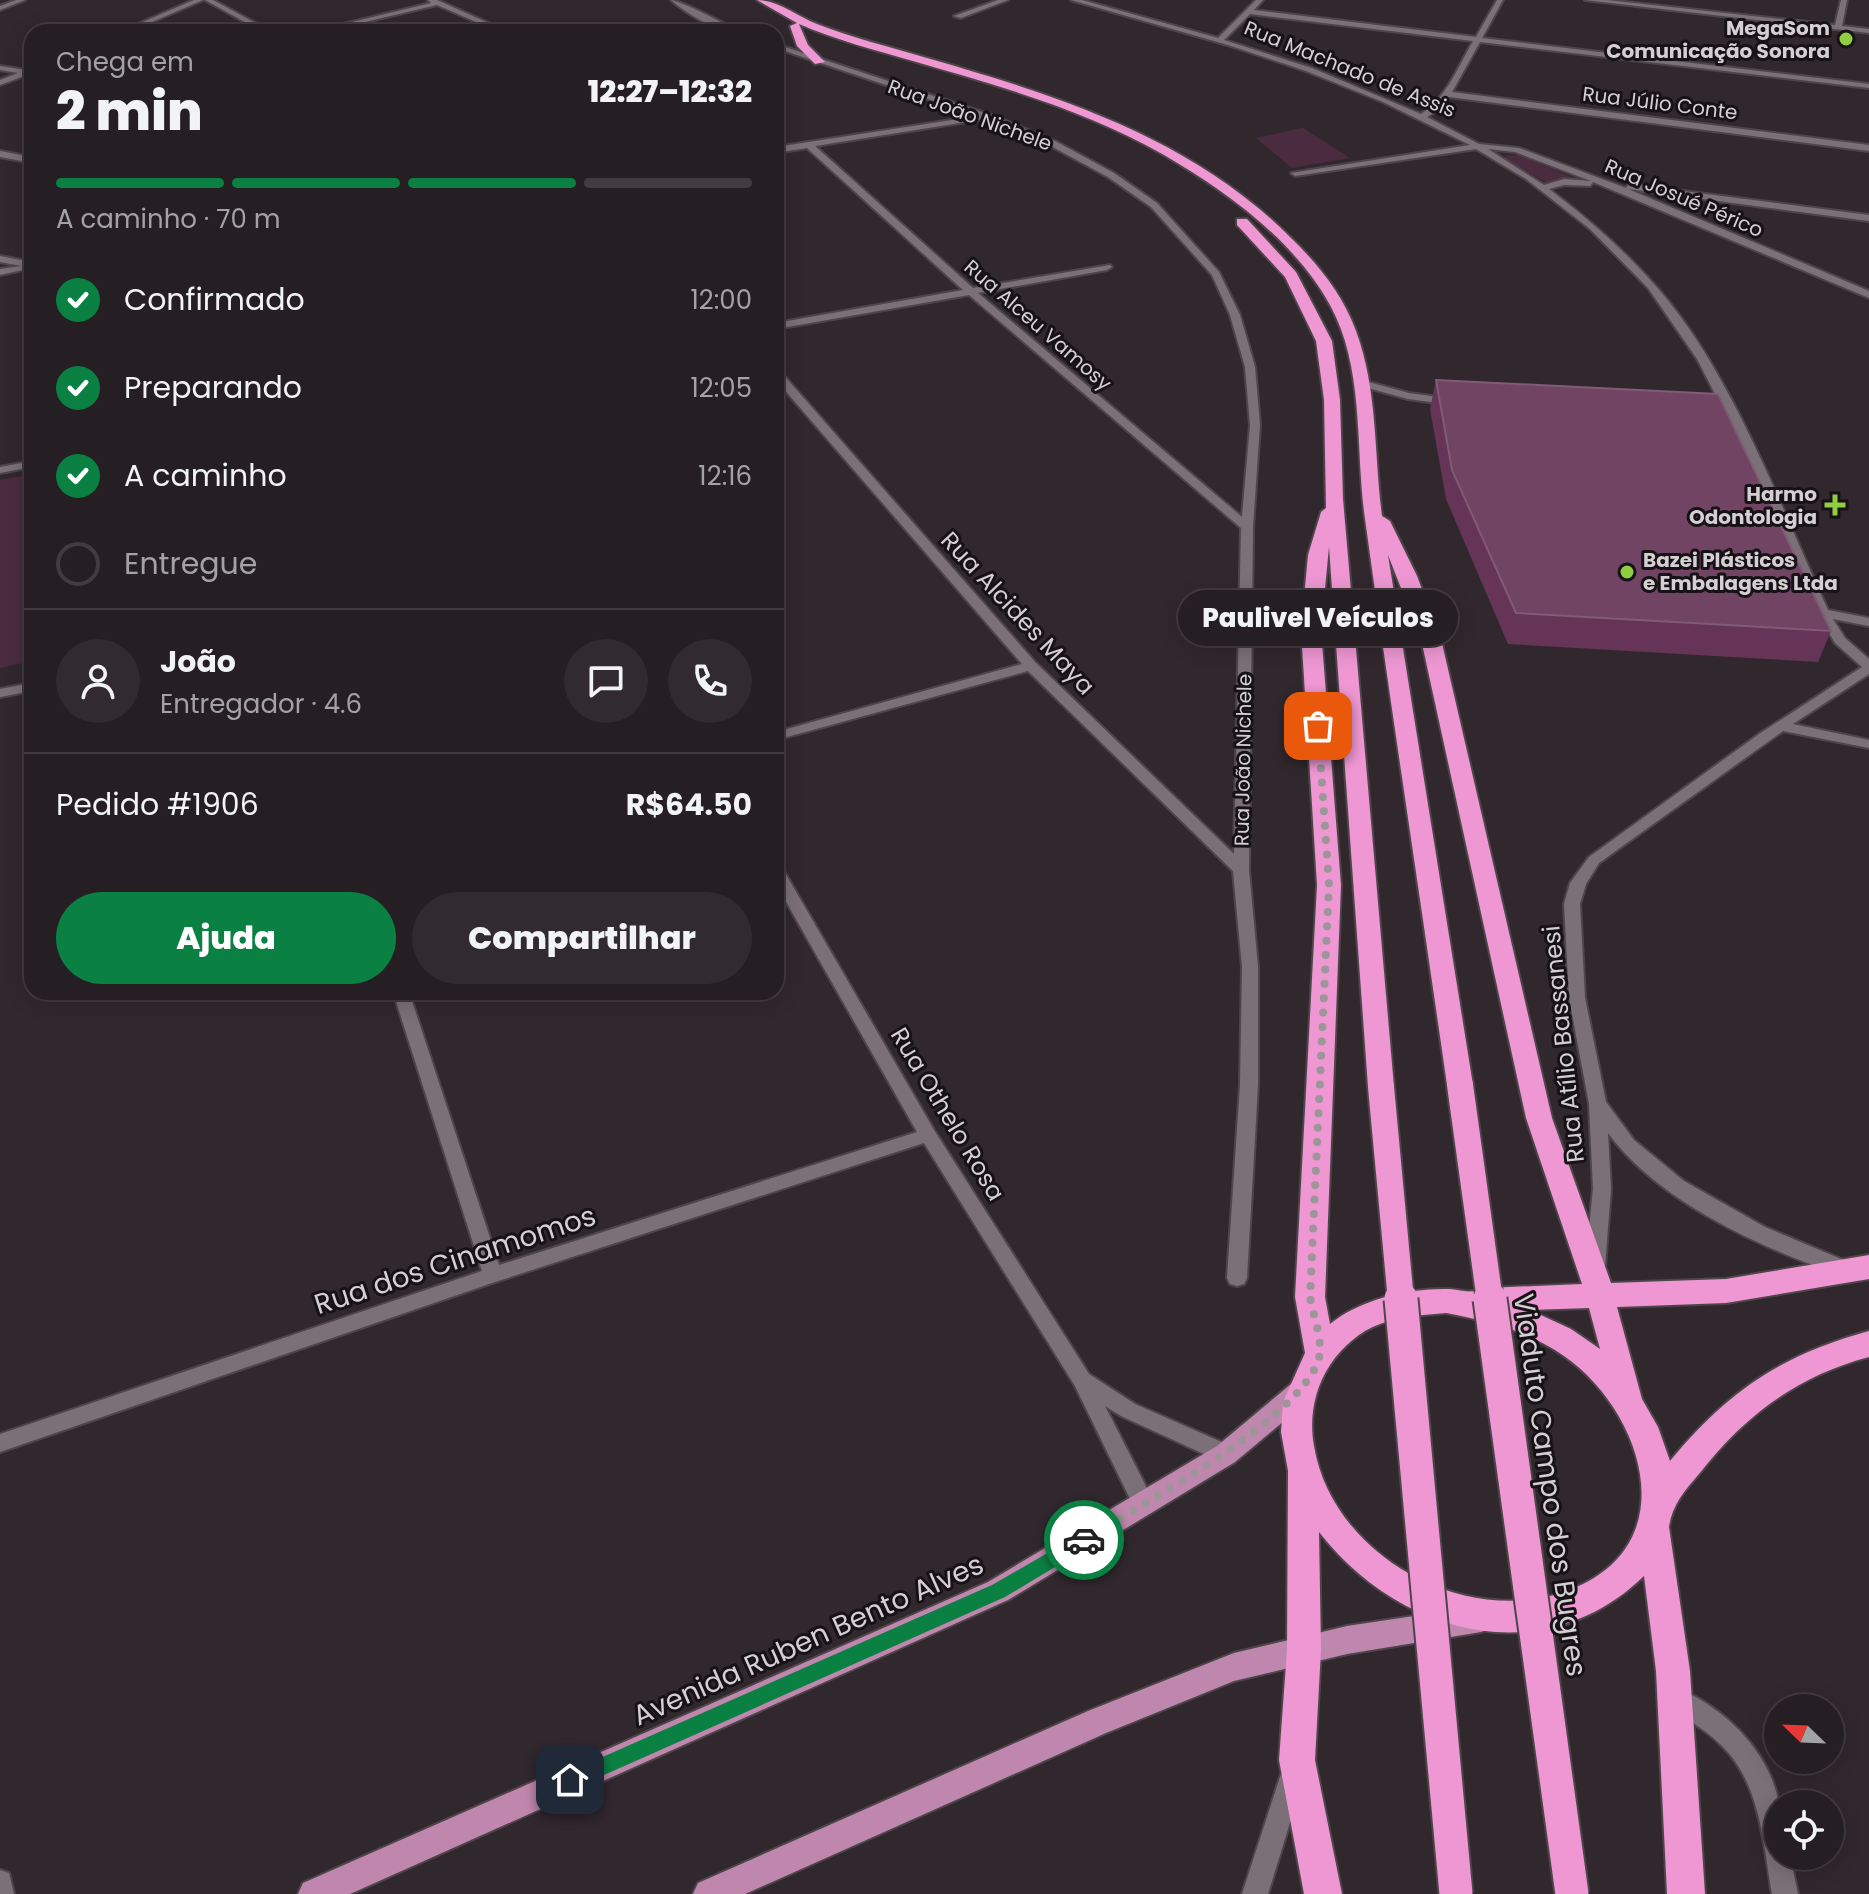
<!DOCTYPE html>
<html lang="pt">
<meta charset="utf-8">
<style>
:root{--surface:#251e22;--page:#312b2f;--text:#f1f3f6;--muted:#a3a2a5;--line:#423c40;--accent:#0b8043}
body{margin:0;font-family:Poppins,sans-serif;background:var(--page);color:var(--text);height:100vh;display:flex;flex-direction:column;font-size:30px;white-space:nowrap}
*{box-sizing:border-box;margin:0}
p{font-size:26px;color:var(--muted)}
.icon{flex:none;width:44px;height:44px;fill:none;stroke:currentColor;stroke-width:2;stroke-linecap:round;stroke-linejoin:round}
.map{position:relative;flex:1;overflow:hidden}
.side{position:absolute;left:24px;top:24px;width:760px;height:976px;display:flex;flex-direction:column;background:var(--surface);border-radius:24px;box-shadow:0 4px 20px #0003,0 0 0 2px var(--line)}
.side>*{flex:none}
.needle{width:52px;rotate:293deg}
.tools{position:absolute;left:1764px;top:1694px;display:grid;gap:16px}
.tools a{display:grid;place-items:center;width:80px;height:80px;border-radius:50%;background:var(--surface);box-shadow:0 4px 20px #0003,0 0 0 2px var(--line);font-size:40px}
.pin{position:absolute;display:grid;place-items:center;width:68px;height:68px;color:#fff;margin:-34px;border-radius:16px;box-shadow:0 4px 12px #0006}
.courier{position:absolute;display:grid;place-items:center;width:80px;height:80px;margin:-40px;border:6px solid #0b8043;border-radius:50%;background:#fff;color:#222;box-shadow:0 2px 10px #0007}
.bubble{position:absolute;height:56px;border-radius:28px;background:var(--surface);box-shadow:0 4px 20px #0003,0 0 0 2px var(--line);font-size:26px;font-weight:800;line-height:56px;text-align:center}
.overview em{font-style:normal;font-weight:800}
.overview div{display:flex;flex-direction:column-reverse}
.overview{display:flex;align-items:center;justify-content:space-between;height:136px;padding:0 32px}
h1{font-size:52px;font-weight:800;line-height:60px}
.bar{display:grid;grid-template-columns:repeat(4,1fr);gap:12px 8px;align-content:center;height:96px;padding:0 32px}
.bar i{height:10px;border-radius:6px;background:var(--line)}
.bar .on{background:var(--accent)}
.bar p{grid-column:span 4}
.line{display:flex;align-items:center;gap:20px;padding:0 32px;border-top:2px solid var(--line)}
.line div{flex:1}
.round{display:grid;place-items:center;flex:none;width:84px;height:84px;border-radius:42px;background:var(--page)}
ol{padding:0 32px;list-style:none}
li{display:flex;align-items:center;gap:24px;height:88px}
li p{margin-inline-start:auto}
li .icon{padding:8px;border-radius:50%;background:var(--accent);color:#fff;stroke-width:4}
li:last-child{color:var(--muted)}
li i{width:44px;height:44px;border:4px solid var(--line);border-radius:50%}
.button{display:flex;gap:16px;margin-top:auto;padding:16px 32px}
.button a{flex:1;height:92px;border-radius:48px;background:var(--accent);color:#fff;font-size:32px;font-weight:800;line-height:92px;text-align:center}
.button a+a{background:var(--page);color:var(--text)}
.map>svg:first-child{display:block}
.green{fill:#4b2b40}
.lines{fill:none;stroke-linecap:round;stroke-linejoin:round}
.street-casing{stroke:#4e454b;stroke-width:4}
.primary-casing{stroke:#4e454b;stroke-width:4}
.highway-casing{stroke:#4e454b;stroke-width:4}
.street{fill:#7b7077;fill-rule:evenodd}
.primary{fill:#c087ae;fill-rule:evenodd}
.highway{fill:#ee97d2;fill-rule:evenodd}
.highway-bridge-far1-casing{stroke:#4e454b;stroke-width:30;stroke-linecap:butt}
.highway-bridge-casing{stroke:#4e454b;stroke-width:37;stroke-linecap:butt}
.highway-bridge-far1{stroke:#ee97d2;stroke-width:26}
.highway-bridge{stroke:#ee97d2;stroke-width:33}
.wall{fill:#653456}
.building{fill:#714464;stroke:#815a75;stroke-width:2}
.route{fill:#0b8043}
.done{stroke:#9c9599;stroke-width:8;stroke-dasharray:0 14.4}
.poi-dot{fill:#90cd41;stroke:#161215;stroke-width:3}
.labels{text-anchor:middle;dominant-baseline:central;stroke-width:6;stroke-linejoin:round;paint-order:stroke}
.far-poi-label{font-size:20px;font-weight:bold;fill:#d5cfd3;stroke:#161215;text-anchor:end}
.far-street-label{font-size:20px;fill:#d5cfd3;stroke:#161215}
.street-label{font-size:24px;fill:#d5cfd3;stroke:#161215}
.near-street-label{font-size:28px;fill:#d5cfd3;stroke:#161215}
</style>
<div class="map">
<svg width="1869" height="1894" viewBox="0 0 1869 1894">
<rect width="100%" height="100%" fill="#31282e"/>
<path class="green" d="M 1302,128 L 1303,128 L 1350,158 L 1292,168 L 1256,138 Z
M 1506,155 L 1519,155 L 1571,177 L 1546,182 L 1505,159 Z
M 32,474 L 32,661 L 0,668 L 0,480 Z"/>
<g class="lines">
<g class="street-casing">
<path id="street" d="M 16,0 L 25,0 L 0,10 L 0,6 Z
M 194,0 L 203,0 L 129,32 L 119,32 Z
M 205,0 L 213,0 L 272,32 L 263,32 Z
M 428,0 L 437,0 L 509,32 L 499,32 L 437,5 L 323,32 L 310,32 L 431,3 Z
M 671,0 C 679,0 730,26 740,32 C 717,32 688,15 671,0 Z
M 998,0 L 1008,0 L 961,18 L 954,16 Z
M 1071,0 L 1082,0 L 1218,38 L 1256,0 L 1263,0 L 1254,10 L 1476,37 L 1497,0 L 1503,0 L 1482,38 L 1869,84 L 1869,88 L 1480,42 L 1452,92 L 1869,145 L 1869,151 L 1449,97 L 1441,108 L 1427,117 L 1479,144 L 1519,148 L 1626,188 L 1629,184 L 1869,215 L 1869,221 L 1628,189 L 1869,291 L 1869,298 L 1593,182 L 1590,186 L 1564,185 L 1549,189 C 1586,217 1621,247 1653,283 C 1730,367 1780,506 1828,610 L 1869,618 L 1869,626 L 1833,619 L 1845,638 L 1869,659 L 1869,674 L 1793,724 L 1869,740 L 1869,748 L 1783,731 L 1599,863 L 1586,884 L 1580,904 L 1585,998 L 1606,1102 L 1634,1140 L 1684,1181 L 1765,1227 L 1853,1264 L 1856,1269 L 1853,1274 L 1846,1277 C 1766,1250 1659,1203 1608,1133 L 1611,1189 L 1605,1266 L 1602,1271 L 1595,1274 L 1588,1271 L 1585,1266 L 1593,1189 L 1589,1104 L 1569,998 L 1564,904 L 1570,883 L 1589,857 L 1759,734 L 1862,667 L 1835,643 L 1817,613 L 1741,444 L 1697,359 L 1648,288 L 1590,229 L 1526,179 L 1476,149 L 1295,176 L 1291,173 L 1470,145 L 1383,102 L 1306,71 L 1228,45 ZM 1250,14 L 1473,41 C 1458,67 1447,97 1421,114 L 1312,68 L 1224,40 ZM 1488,149 L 1515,152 L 1591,181 L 1564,179 L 1544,185 Z
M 1585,0 L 1607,0 L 1835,25 L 1841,0 L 1847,0 L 1842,26 L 1869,29 L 1869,33 Z
M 599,28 L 602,32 L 587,32 L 588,30 Z
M 776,44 L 991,115 L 1055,141 L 1114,173 L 1157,203 L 1219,272 L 1240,315 L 1255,367 L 1260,425 L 1253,527 L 1249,870 L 1258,967 L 1258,1085 L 1247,1278 L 1244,1284 L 1237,1286 L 1230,1284 L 1227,1278 L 1240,1085 L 1242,967 L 1233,871 L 1028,671 L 776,740 L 776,732 L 1022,664 L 776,380 L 776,370 L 780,371 L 1036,663 L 1234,854 L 1241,528 L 969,295 L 776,329 L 776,323 L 963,290 L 807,148 L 776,153 L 776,147 L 978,116 L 776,48 ZM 985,119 L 1049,145 L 1108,177 L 1151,207 L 1212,275 L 1230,315 L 1245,367 L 1250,425 L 1242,517 L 978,293 L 1107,270 L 1112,267 L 1110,265 L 973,288 L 815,146 Z
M 0,66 L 26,70 L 32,68 L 32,73 L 0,85 L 0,80 L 18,73 L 0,70 Z
M 0,151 L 32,157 L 32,163 L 0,157 Z
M 0,256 L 32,262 L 32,268 L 0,275 L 0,269 L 21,266 L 0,262 Z
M 1361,380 L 1409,393 L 1452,399 L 1457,402 L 1452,405 L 1408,399 L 1357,385 L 1357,381 Z
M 32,461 L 32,467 L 0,473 L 0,467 Z
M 32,683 L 32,691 L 0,697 L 0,689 Z
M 776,866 L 784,871 L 934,1130 L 1089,1374 L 1135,1404 L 1233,1447 L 1236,1454 L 1233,1461 L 1226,1463 L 1219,1461 L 1121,1416 L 1105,1406 L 1155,1504 L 1152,1511 L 1144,1514 L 1136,1511 L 1075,1386 L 924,1143 L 495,1282 L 0,1452 L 0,1434 L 482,1271 L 393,992 L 409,992 L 499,1265 L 917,1132 L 776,884 Z
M 1675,1687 C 1722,1706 1768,1749 1778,1800 C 1781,1815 1778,1838 1778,1856 L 1790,1856 L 1798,1894 L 1772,1894 C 1763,1844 1761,1785 1723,1747 C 1707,1730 1686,1719 1667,1706 L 1663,1698 L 1667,1690 Z
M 1292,1765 L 1300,1769 L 1304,1777 L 1268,1894 L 1242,1894 L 1280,1777 L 1284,1769 Z
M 0,1870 L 9,1873 L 14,1894 L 0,1894 Z"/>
</g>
<g class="primary-casing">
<path id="primary" d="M 1300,1381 L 1309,1384 L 1313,1392 L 1309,1400 L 1235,1462 L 1008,1600 L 350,1894 L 298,1894 L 303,1883 L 988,1582 L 1217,1446 L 1291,1384 Z
M 1481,1606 L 1491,1610 L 1495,1619 L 1491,1628 L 1481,1632 L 1347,1654 L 1234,1681 L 1106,1733 L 745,1894 L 693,1894 L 698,1883 L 1088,1711 L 1234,1653 L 1347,1626 Z"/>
</g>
<g class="highway-casing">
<path id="highway" d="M 757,0 C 778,0 798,17 817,24 C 853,38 890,47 927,58 C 1059,96 1192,138 1291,238 C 1318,264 1343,295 1356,331 C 1378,390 1374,455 1382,516 L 1390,521 L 1417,576 L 1441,639 L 1552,1118 L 1611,1283 L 1726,1279 L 1869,1255 L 1869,1279 L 1726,1303 L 1617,1307 L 1642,1399 L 1658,1427 L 1670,1461 C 1728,1391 1781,1355 1869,1331 L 1869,1357 C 1797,1376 1744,1416 1699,1474 C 1685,1490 1672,1505 1669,1527 L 1690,1671 L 1705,1894 L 1667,1894 L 1656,1671 L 1644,1576 C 1543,1674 1399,1635 1319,1532 L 1321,1650 L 1315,1760 L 1342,1894 L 1304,1894 L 1279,1760 L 1287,1650 L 1288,1471 L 1281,1432 L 1283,1402 L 1305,1353 L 1295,1297 L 1317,885 L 1301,630 L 1308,555 L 1321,512 L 1326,508 L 1324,400 L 1316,341 L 1285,277 L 1237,225 L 1237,219 L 1247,219 L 1296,272 L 1332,341 L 1340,400 L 1343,499 L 1394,1087 L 1390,1094 L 1381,1097 L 1372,1094 L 1368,1087 L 1329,547 L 1321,630 L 1341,885 L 1325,1297 L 1330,1324 C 1360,1300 1405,1289 1444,1289 C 1465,1289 1465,1295 1486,1288 L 1582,1284 L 1526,1118 L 1421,639 L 1388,555 L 1473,1085 L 1469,1092 L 1460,1095 L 1451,1092 L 1447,1085 C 1420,896 1391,708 1365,519 C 1355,449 1365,369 1330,305 C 1294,240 1226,191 1164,155 C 1086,110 999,86 913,61 C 875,50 836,40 799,24 L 808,45 L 825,62 L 815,64 L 797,46 L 790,26 L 797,23 ZM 1589,1308 L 1600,1349 L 1571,1329 L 1530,1310 ZM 1446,1313 C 1489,1321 1528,1331 1564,1356 C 1639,1408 1684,1534 1583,1584 C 1479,1636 1333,1561 1314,1446 C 1309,1419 1314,1389 1330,1365 C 1342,1347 1360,1331 1380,1324 C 1401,1316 1424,1315 1446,1313 Z"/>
</g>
<use href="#street" class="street"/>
<use href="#primary" class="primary"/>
<use href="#highway" class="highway"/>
<g class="highway-bridge-far1-casing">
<path id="highway-bridge-far1" d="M 1460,1085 L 1490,1301
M 1381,1087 L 1401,1301"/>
</g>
<g class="highway-bridge-casing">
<path id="highway-bridge" d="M 1401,1299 L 1456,1894
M 1490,1299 L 1572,1894"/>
</g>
<use href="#highway-bridge-far1" class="highway-bridge-far1"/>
<use href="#highway-bridge" class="highway-bridge"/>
</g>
<path class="wall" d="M 1436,380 L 1831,631 L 1818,662 L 1508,644 L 1446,499 L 1430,409 Z"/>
<path class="building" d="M 1436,380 L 1718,394 L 1831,631 L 1516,613 L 1452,470 Z"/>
<path class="route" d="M 1084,1532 L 1090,1534 L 1093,1540 L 1090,1546 L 1005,1597 L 577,1787 L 570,1790 L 564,1787 L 561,1780 L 564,1774 L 992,1585 Z"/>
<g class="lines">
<path class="done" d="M 1084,1540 C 1135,1509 1315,1411 1320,1352 C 1321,1336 1313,1314 1310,1297 L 1329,885 L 1318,726"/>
</g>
<g class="poi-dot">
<circle cx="1846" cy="39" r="8"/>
<path d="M1831 493h8v8h8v8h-8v8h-8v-8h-8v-8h8z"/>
<circle cx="1627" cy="572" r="8"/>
</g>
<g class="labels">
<g class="far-poi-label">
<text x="1830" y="28">MegaSom<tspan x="1830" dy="23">Comunicação Sonora</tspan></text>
<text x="1817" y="494">Harmo<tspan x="1817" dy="23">Odontologia</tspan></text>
<text x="1643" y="560" text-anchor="start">Bazei Plásticos<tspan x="1643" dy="23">e Embalagens Ltda</tspan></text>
</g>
<g class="far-street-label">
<text transform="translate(1350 69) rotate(22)">Rua Machado de Assis</text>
<text transform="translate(1660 103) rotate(7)">Rua Júlio Conte</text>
<text transform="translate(970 115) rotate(20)">Rua João Nichele</text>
<text transform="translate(1684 198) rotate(23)">Rua Josué Périco</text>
<text transform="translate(1038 325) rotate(41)">Rua Alceu Vamosy</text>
<text transform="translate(1243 760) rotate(-89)">Rua João Nichele</text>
</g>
<g class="street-label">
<text transform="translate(1018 613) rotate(47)">Rua Alcides Maya</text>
<text transform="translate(1563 1044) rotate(-96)">Rua Atílio Bassanesi</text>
<text transform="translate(948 1114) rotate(59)">Rua Othelo Rosa</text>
</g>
<g class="near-street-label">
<text transform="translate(455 1260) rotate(-18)">Rua dos Cinamomos</text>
<text transform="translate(1550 1485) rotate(82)">Viaduto Campo dos Bugres</text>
<text transform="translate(808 1640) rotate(-24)">Avenida Ruben Bento Alves</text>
</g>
</g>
</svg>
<div class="tools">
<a><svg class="needle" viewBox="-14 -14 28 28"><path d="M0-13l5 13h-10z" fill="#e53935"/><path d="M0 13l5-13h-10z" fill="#a3a2a5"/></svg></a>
<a><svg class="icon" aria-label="locate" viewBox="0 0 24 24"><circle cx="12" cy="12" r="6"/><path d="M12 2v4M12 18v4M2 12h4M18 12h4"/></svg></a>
</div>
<div class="pin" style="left:1318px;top:726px;background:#ea580c"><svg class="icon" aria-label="bag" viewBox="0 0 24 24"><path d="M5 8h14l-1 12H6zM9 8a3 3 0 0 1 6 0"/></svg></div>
<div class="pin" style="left:570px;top:1780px;background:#1f2937"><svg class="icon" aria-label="home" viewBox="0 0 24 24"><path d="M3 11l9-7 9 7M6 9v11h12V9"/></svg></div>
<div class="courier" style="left:1084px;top:1540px"><svg class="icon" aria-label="car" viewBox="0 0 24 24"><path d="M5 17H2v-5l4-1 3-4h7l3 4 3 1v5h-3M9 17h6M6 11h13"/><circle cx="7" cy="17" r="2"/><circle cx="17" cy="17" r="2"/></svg></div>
<div class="bubble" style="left:1178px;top:590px;width:280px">Paulivel Veículos</div>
<section class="side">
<div class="overview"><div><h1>2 min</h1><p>Chega em</p></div><em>12:27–12:32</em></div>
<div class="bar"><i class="on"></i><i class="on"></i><i class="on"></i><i></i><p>A caminho · 70 m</p></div>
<ol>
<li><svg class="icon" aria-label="check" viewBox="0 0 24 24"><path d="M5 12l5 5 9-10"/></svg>Confirmado<p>12:00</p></li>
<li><svg class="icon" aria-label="check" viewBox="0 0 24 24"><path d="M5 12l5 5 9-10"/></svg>Preparando<p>12:05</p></li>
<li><svg class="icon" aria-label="check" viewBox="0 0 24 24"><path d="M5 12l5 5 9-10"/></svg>A caminho<p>12:16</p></li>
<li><i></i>Entregue</li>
</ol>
<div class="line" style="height:144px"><a class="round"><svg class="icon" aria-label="person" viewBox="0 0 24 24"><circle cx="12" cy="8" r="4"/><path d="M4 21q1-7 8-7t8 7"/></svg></a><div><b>João</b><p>Entregador · 4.6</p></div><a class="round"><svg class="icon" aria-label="chat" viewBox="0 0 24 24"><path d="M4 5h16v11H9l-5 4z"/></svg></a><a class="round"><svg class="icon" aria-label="phone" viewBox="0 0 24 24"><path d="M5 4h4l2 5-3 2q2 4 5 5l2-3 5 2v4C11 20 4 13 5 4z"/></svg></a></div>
<div class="line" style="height:104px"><div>Pedido #1906</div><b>R$64.50</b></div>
<div class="button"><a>Ajuda</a><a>Compartilhar</a></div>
</section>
</div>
